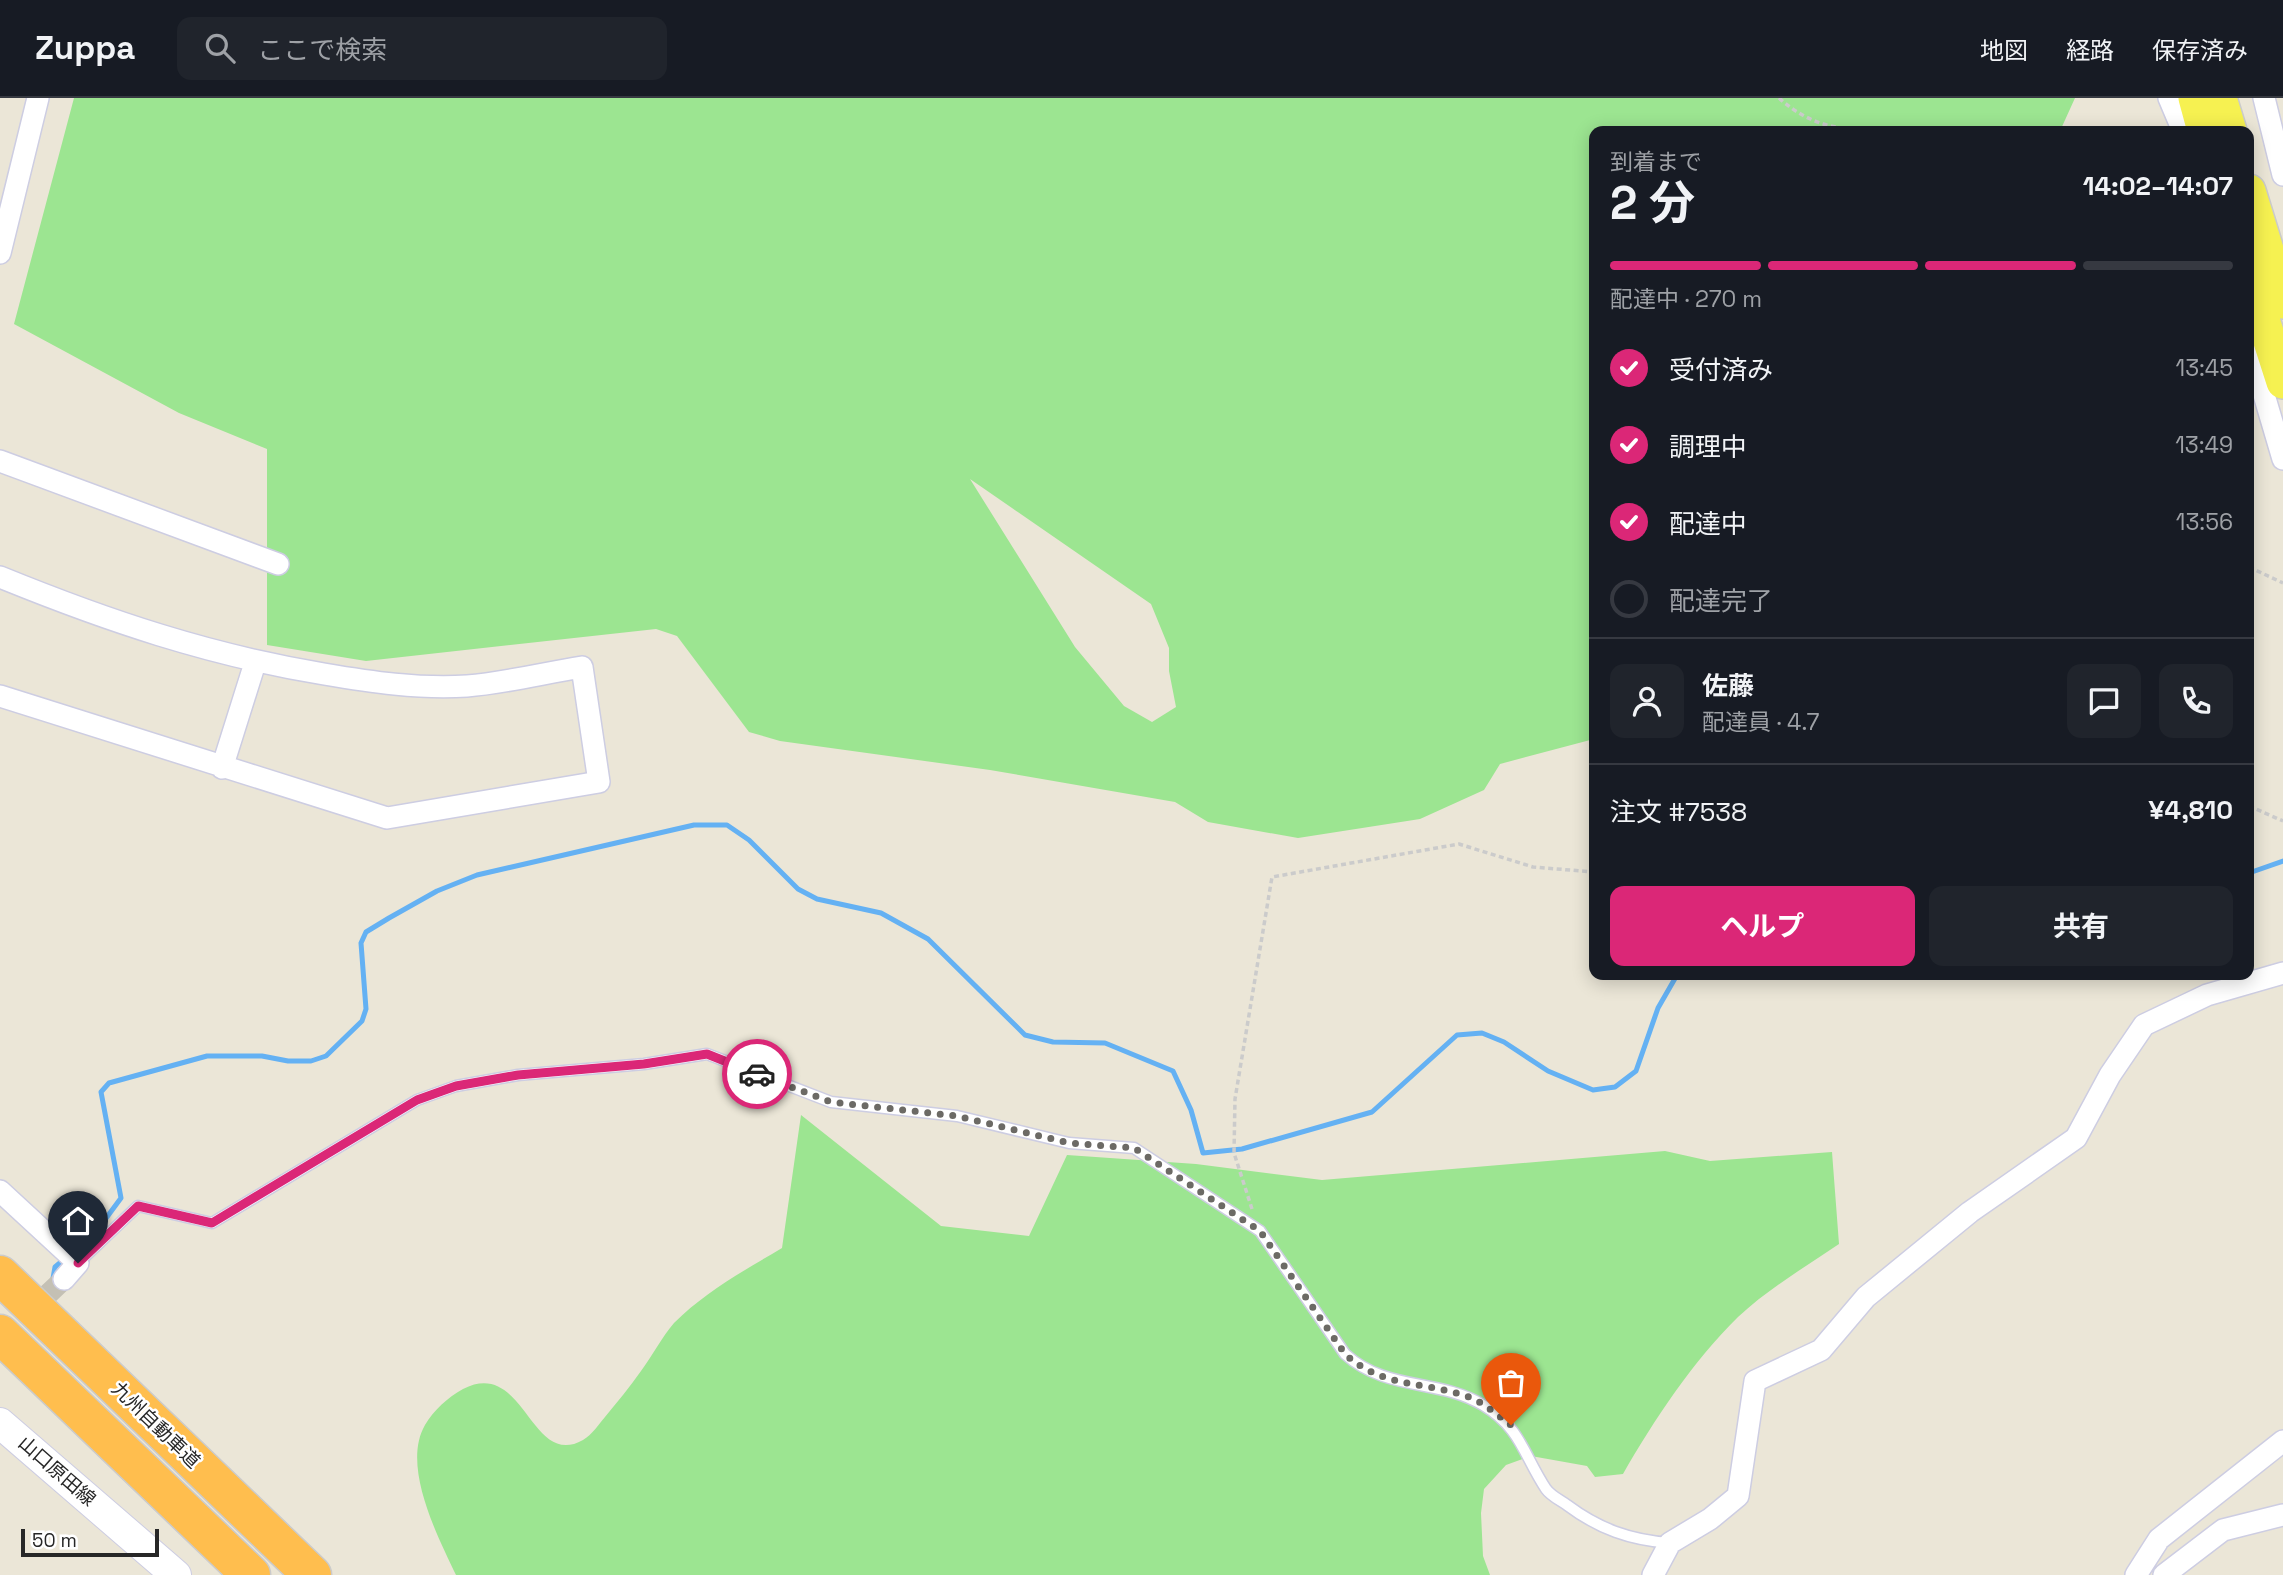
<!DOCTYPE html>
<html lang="ja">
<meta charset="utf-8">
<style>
:root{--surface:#171b24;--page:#20242c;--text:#f1f3f6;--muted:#9ea1a6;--line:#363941;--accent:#db2777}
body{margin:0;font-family:"Space Grotesk","Noto Sans JP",sans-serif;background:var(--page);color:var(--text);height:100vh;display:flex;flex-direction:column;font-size:26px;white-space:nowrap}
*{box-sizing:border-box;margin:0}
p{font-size:23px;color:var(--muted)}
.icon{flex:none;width:38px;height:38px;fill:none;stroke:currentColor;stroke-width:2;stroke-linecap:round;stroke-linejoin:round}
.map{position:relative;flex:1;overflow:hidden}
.panel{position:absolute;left:1589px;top:28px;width:665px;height:854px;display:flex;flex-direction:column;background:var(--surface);border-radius:14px;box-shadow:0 4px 18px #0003}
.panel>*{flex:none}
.scale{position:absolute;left:21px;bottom:18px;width:138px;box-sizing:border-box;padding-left:7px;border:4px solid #272727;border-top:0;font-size:19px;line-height:24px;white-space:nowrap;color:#272727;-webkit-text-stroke:5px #fff;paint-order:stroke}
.pin{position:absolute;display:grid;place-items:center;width:60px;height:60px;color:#fff;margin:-72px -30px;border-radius:50% 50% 50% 0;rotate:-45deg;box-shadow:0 0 7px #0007}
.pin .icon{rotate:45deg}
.courier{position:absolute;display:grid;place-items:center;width:70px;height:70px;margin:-35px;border:5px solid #db2777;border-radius:50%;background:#fff;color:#222;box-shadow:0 2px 9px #0007}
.head em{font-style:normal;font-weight:700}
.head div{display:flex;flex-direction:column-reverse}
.head{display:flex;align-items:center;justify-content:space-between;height:119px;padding:0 21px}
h1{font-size:46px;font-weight:700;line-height:52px}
.bar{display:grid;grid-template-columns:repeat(4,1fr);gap:10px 7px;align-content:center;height:84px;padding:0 21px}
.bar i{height:9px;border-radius:5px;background:var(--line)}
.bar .current{background:var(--accent)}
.bar p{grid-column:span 4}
.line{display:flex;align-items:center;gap:18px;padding:0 21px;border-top:2px solid var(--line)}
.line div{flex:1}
.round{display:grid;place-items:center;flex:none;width:74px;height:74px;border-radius:14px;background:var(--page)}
ol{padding:0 21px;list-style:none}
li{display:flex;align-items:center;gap:21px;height:77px}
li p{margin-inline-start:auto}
li .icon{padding:7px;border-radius:50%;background:var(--accent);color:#fff;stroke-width:4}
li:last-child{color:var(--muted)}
li i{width:38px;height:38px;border:4px solid var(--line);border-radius:50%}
.primary-button{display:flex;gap:14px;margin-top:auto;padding:14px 21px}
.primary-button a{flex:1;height:80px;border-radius:14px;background:var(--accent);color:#fff;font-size:28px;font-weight:700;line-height:80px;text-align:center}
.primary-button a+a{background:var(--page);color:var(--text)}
header{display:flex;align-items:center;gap:42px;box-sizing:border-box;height:98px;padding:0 35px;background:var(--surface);border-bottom:2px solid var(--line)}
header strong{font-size:33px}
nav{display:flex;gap:38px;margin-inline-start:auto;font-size:24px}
.search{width:490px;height:63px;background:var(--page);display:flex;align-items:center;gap:18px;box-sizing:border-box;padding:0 24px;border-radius:14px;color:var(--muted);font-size:26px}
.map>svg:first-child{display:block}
.green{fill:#9ce591;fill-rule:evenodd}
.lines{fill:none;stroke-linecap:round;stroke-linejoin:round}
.stream{stroke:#64b1f3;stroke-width:5}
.street-tunnel{stroke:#c4c0b4;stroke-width:21;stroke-dasharray:21 10;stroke-linecap:butt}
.lane-casing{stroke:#cdcde2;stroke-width:13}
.street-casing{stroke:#cdcde2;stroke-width:24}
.secondary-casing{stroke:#cdcde2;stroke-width:32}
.primary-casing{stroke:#cbcbcb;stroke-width:36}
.highway-casing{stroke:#cbcbcb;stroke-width:41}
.path{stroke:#cbcbcb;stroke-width:3.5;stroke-dasharray:5 3.5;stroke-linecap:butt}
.lane{stroke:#fff;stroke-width:10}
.street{stroke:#fff;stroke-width:21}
.secondary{stroke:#fff;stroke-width:30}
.primary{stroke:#f6f151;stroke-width:33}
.highway{stroke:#ffbe4e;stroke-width:38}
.done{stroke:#6c6a65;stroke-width:7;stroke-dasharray:0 12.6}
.route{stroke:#db2777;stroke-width:9}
.labels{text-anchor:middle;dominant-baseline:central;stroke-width:5;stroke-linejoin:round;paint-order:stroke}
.street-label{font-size:19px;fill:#272727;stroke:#fff}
</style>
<header>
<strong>Zuppa</strong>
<div class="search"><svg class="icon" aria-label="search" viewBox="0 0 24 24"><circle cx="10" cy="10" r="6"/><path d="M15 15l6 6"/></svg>ここで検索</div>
<nav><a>地図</a><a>経路</a><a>保存済み</a></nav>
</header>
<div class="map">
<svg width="2283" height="1477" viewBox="0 0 2283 1477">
<rect width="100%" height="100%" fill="#ebe6d7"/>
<path class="green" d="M 74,0 L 2075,0 L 2060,33 L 1594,33 L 1594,641 L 1500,666 L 1484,692 L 1420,721 L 1298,740 L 1208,724 L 1175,704 L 990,672 L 780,643 L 749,634 L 677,538 L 656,531 L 366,563 L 267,547 L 267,351 L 179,315 L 14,226 ZM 970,381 L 1151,506 L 1169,550 L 1169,573 L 1176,609 L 1152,624 L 1124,608 L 1075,549 Z
M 801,1017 L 941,1128 L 1029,1138 L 1067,1057 L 1196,1066 L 1322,1082 L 1665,1053 L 1710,1063 L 1832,1054 L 1839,1146 C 1805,1169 1768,1191 1738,1219 C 1693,1263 1654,1322 1623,1376 L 1595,1379 L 1587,1368 L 1531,1358 L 1506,1367 L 1484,1391 L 1481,1415 L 1483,1458 L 1490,1477 L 456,1477 C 438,1439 401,1368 425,1327 C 434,1312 447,1300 463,1291 C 525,1259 530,1372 583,1342 C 592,1337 599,1326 605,1319 C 617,1304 630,1289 641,1273 C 652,1258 662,1239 674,1225 C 705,1194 745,1172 782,1150 Z"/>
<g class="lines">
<path class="stream" d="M 2249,775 L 2283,763
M 75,1153 L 90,1142 L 121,1100 L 101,994 L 109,985 L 207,958 L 262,958 L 288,963 L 311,963 L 326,958 L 362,923 L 366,911 L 361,845 L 366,834 L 389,820 L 437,793 L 477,777 L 694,727 L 727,727 L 749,742 L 798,791 L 817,801 L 881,815 L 928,841 L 1025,937 L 1053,944 L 1105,945 L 1173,973 L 1191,1012 L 1203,1055 L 1242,1051 L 1372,1014 L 1457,937 L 1482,935 L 1504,944 L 1548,973 L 1593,992 L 1615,989 L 1636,973 L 1658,910 L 1677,877
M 37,1195 L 52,1186 L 55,1169 L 67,1159"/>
<path class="street-tunnel" d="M 0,1242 L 64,1181"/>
<g class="lane-casing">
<path id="lane" d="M 78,1165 L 138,1108 L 212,1125 L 417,1002 L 456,988 L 518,977 L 644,966 L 707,956 L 831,1004 L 957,1018 L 1069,1045 L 1134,1050 L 1260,1133 L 1345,1256 C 1387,1294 1438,1280 1483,1307 C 1521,1330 1523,1356 1546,1391 C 1551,1398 1560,1402 1567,1407 C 1599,1431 1630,1442 1670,1445"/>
</g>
<g class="street-casing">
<path id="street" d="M 2169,0 L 2183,33
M 2264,0 L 2283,77
M 0,155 L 38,0
M 2249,246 L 2283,361
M 0,363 L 278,466
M 0,479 C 108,523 209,557 324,576 C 371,584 418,591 467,588 C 505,585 544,575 582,569 L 599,684 L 387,720 L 0,598
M 222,670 L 255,565
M 0,1093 L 78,1165 L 64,1181
M 1653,1477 L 1670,1445 L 1710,1421 L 1738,1398 L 1755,1283 L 1821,1252 L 1866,1199 L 1970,1114 L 2076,1040 L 2110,977 L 2144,927 L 2207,897 L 2283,875
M 2136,1477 L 2159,1441 L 2283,1343
M 2164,1477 L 2223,1432 L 2283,1417"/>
</g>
<g class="secondary-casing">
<path id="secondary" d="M 0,1325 L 176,1477"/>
</g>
<g class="primary-casing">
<path id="primary" d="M 2195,0 L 2204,33
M 2220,0 L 2230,33
M 2249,93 L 2283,204
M 2249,178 L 2283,284"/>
</g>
<g class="highway-casing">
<path id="highway" d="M 0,1177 L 312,1477
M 0,1236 L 251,1477"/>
</g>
<path class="path" d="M 1779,0 C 1810,28 1839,32 1879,33
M 2249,469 L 2283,485
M 2249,708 L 2283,723
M 1252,1111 L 1234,1055 L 1235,1001 L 1272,779 L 1459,746 L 1533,769 L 1594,774"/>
<use href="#lane" class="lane"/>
<use href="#street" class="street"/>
<use href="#secondary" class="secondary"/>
<use href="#primary" class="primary"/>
<use href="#highway" class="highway"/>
</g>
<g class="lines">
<path class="done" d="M 757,976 L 831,1004 L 957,1018 L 1069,1045 L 1134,1050 L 1260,1133 L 1345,1256 C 1382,1290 1422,1283 1466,1298 C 1482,1303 1497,1317 1511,1327"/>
<path class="route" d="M 78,1165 L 138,1108 L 212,1125 L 417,1002 L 456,988 L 518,977 L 644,966 L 707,956 L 757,976"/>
</g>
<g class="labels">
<g class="street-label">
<text transform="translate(156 1327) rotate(44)">九州自動車道</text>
<text transform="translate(57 1373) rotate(41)">山口原田線</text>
</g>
</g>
</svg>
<div class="scale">50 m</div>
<div class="pin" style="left:1511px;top:1327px;background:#ea580c"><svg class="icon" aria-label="bag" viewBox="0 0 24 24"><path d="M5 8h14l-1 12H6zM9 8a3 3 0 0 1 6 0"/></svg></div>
<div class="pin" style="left:78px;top:1165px;background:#1f2937"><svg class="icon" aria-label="home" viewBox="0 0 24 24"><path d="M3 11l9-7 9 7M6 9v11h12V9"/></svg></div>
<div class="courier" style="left:757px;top:976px"><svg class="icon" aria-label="car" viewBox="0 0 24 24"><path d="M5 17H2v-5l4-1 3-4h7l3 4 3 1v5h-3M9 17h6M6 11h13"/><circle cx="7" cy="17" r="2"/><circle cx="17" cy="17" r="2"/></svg></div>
<section class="panel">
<div class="head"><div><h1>2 分</h1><p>到着まで</p></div><em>14:02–14:07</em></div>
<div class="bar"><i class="current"></i><i class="current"></i><i class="current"></i><i></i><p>配達中 · 270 m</p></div>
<ol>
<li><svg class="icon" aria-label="check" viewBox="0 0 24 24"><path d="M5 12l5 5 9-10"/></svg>受付済み<p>13:45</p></li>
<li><svg class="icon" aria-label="check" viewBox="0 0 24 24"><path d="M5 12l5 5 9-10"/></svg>調理中<p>13:49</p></li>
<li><svg class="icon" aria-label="check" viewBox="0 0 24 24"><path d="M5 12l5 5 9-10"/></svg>配達中<p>13:56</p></li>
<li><i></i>配達完了</li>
</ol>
<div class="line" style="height:126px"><a class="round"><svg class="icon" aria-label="person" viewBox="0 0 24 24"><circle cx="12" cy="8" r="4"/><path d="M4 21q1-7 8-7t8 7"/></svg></a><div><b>佐藤</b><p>配達員 · 4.7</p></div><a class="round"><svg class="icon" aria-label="chat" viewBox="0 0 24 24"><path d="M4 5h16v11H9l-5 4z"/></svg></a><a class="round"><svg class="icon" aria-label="phone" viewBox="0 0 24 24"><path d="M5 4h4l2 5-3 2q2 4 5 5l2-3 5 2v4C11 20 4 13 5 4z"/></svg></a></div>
<div class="line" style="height:91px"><div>注文 #7538</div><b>¥4,810</b></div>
<div class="primary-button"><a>ヘルプ</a><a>共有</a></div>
</section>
</div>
